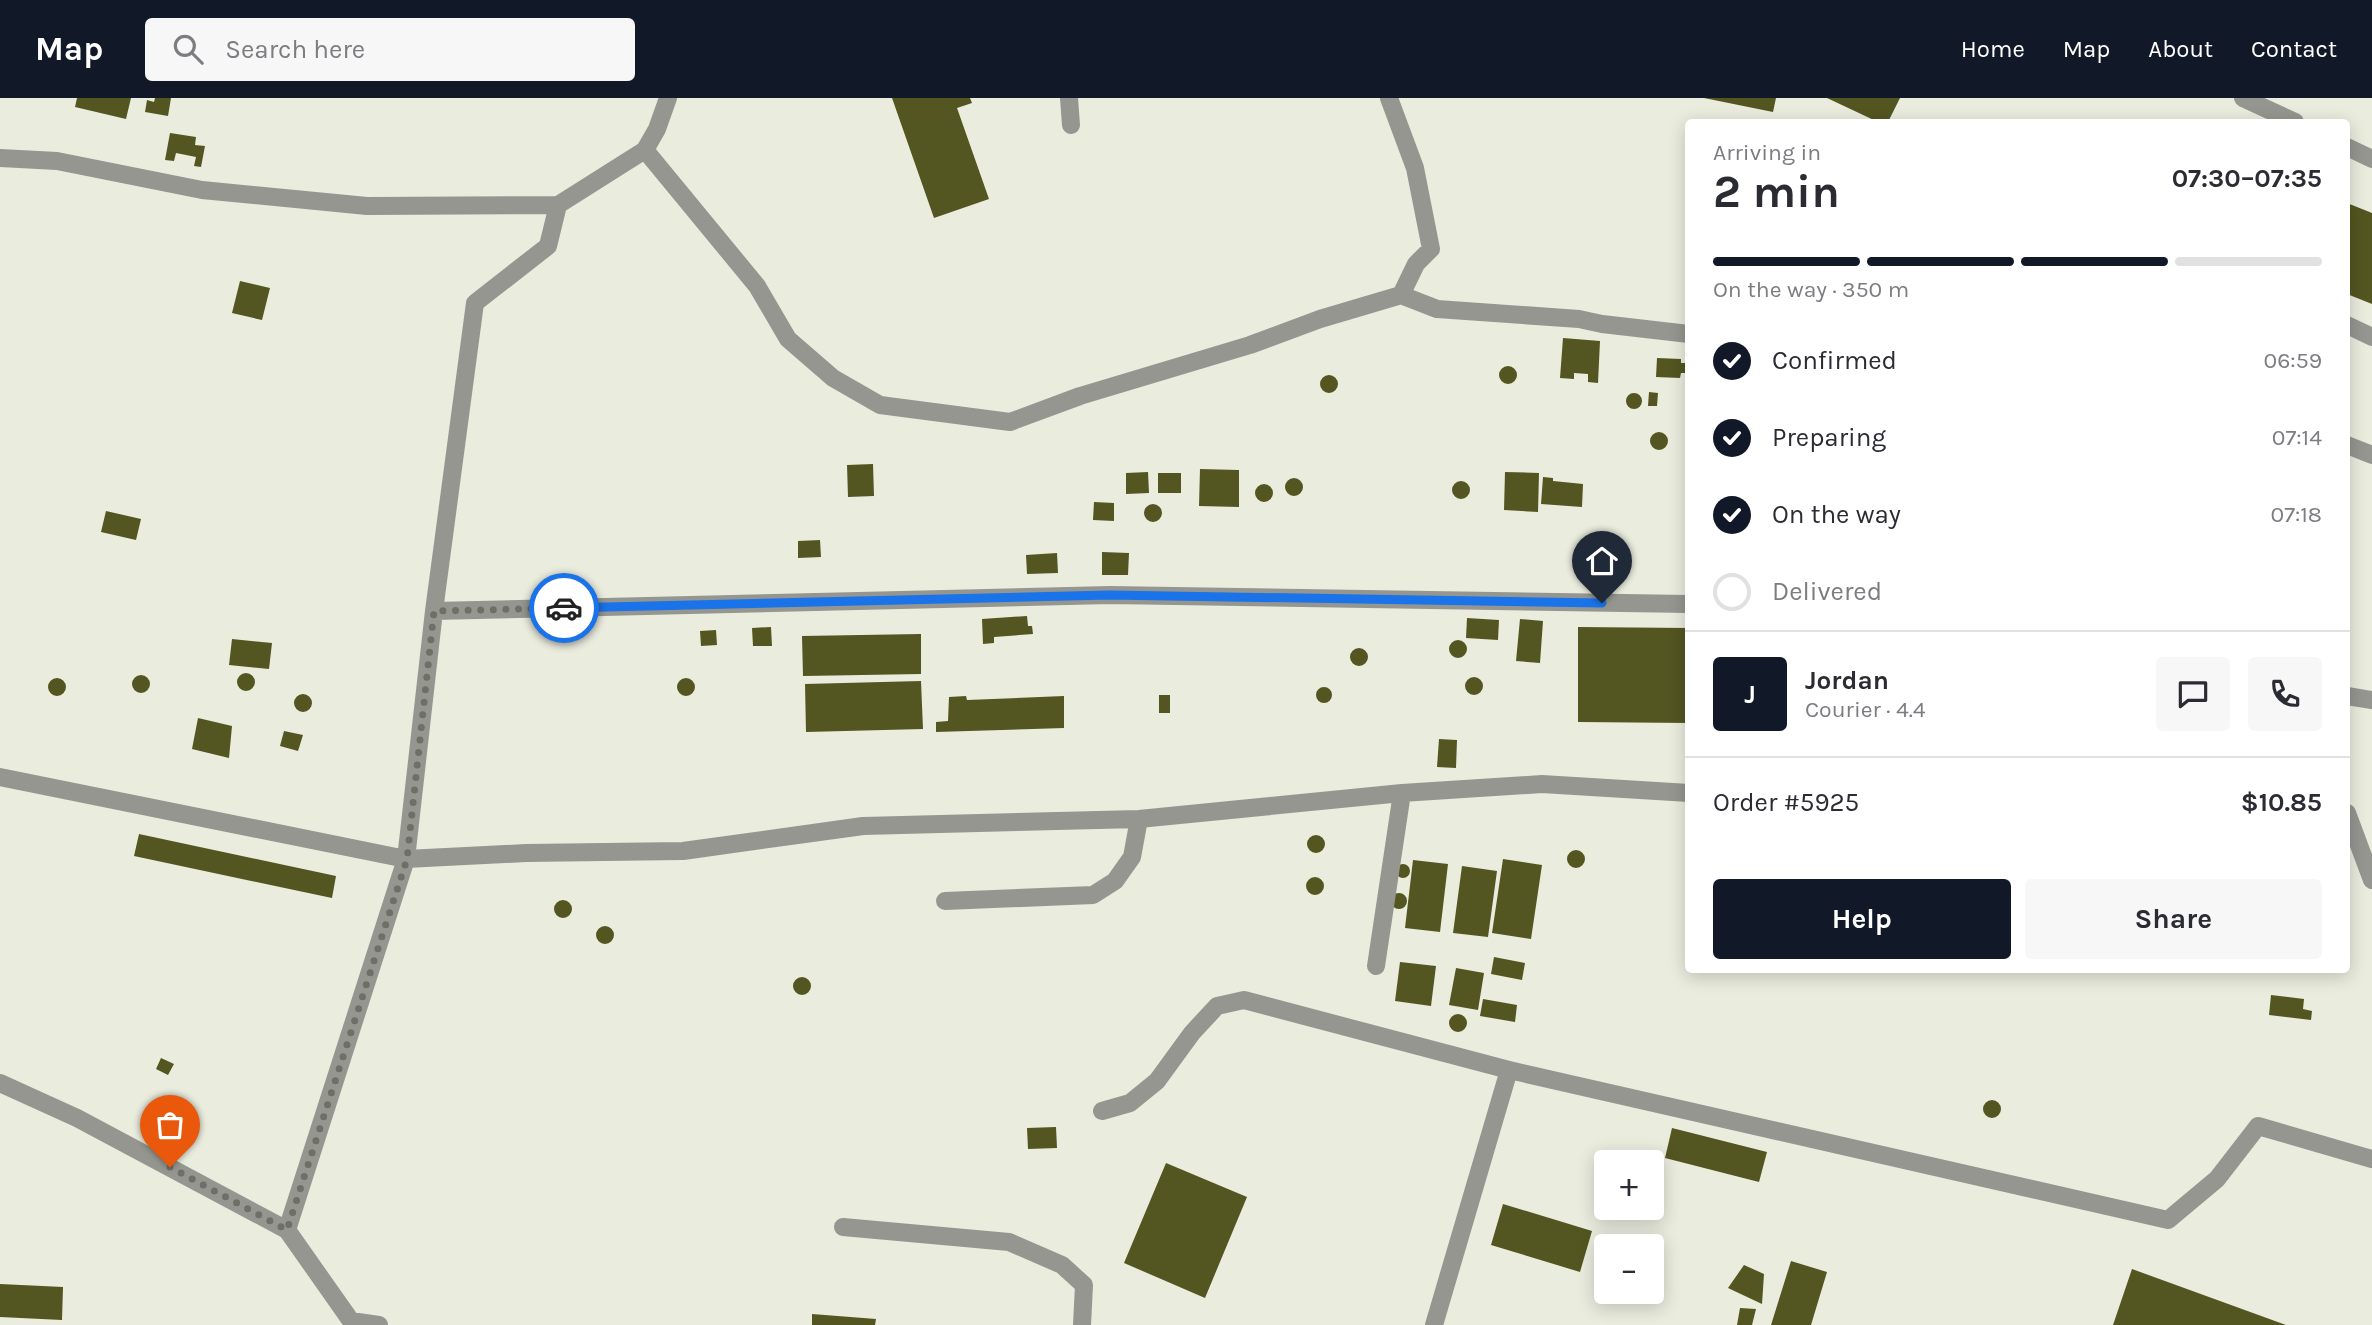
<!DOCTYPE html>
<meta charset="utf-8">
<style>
:root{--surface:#fff;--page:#f7f7f7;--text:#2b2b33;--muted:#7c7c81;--line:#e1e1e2;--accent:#111827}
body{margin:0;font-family:Karla,sans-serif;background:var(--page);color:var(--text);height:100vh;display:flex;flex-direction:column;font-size:26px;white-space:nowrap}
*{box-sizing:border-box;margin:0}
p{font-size:23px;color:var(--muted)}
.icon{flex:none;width:38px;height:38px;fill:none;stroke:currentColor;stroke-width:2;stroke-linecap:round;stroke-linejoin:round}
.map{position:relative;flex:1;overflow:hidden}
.side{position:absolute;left:1685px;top:21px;width:665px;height:854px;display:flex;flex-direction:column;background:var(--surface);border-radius:7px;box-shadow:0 4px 18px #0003}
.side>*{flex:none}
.fabs{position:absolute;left:1594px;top:1052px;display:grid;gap:14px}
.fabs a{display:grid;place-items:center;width:70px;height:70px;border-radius:7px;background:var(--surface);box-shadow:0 4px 18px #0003;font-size:35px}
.pin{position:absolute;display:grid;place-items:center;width:60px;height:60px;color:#fff;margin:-72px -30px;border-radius:50% 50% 50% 0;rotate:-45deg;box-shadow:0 0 7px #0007}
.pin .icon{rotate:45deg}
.courier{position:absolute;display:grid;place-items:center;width:70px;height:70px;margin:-35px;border:5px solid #1a73e8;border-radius:50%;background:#fff;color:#222;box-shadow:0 2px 9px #0007}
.overview em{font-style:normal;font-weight:700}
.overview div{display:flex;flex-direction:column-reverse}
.overview{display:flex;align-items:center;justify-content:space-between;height:119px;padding:0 28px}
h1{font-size:46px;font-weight:700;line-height:52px}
.bar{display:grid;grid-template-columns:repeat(4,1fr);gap:10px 7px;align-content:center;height:84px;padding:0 28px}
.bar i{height:9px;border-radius:5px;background:var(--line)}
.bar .selected{background:var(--accent)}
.bar p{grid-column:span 4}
.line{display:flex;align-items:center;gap:18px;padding:0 28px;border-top:2px solid var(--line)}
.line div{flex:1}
.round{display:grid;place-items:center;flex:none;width:74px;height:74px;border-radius:7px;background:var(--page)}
ol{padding:0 28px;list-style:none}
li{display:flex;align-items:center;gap:21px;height:77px}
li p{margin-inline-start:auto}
li .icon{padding:7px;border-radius:50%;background:var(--accent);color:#fff;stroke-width:4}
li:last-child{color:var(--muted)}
li i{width:38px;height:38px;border:4px solid var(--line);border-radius:50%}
.action{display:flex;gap:14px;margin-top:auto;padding:14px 28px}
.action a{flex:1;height:80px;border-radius:7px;background:var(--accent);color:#fff;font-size:28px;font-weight:700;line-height:80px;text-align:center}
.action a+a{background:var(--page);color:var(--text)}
header{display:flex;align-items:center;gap:42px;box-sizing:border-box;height:98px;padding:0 35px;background:var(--accent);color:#fff}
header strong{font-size:33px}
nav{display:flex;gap:38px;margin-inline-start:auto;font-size:24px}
.search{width:490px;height:63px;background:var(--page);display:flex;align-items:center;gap:18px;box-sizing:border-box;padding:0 24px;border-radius:7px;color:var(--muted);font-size:26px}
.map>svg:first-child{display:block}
.building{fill:#535620}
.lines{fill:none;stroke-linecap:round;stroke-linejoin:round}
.minor{stroke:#969691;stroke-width:18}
.done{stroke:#6e6f67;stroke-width:7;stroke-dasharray:0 12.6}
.route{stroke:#1a73e8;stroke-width:9}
</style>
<header>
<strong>Map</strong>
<div class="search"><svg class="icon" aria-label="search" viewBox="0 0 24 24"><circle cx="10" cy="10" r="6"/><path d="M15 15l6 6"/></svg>Search here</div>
<nav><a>Home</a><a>Map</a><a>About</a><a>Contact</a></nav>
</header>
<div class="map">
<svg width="2372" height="1227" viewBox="0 0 2372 1227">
<rect width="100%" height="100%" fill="#eaecde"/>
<path class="building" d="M 77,0 L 131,0 L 126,21 L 75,9 Z
M 155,0 L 171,0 L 168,18 L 145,14 L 147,2 L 154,4 Z
M 892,0 L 970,0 L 972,5 L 957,10 L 989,101 L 934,120 Z
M 1704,0 L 1776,0 L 1773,14 Z
M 1827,0 L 1900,0 L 1888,24 L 1878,24 Z
M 170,35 L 196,39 L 195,47 L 205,48 L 201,69 L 194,68 L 196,59 L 176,55 L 174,63 L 165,62 Z
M 2347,105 L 2372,115 L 2372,206 L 2347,196 Z
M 240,183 L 270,190 L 262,222 L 232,215 Z
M 1563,240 L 1600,243 L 1598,285 L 1588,284 L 1588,276 L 1574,275 L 1574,281 L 1560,280 Z
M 1657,260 L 1681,261 L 1681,265 L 1688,265 L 1688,275 L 1681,275 L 1680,280 L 1656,279 Z
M1499 277a9 9 0 1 1 18 0a9 9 0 1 1-18 0Z
M1320 286a9 9 0 1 1 18 0a9 9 0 1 1-18 0Z
M 1649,294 L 1658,295 L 1657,308 L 1648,308 Z
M1626 303a8 8 0 1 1 16 0a8 8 0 1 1-16 0Z
M1650 343a9 9 0 1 1 18 0a9 9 0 1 1-18 0Z
M 873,366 L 874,398 L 848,399 L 847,367 Z
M 1200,371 L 1239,372 L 1239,409 L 1199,408 Z
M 1148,374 L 1149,395 L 1126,396 L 1126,375 Z
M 1505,374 L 1539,375 L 1538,414 L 1504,412 Z
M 1158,375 L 1181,375 L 1181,395 L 1158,395 Z
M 1543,379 L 1553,380 L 1553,383 L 1583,386 L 1582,409 L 1541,406 Z
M1285 389a9 9 0 1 1 18 0a9 9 0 1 1-18 0Z
M1452 392a9 9 0 1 1 18 0a9 9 0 1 1-18 0Z
M1255 395a9 9 0 1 1 18 0a9 9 0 1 1-18 0Z
M 1094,404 L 1114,405 L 1114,423 L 1093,422 Z
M1144 415a9 9 0 1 1 18 0a9 9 0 1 1-18 0Z
M 106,413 L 141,421 L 136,442 L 101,434 Z
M 820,442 L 821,459 L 798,460 L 798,443 Z
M 1102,454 L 1129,455 L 1128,477 L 1102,477 Z
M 1057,455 L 1058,475 L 1027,476 L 1026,457 Z
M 1027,518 L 1028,528 L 1032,528 L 1033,536 L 994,539 L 994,545 L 983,546 L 982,521 Z
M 1467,520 L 1499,522 L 1498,542 L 1466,540 Z
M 1520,521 L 1543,523 L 1540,565 L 1516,563 Z
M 771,529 L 772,548 L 753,548 L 752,530 Z
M 1578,529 L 1689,530 L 1689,625 L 1578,624 Z
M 716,532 L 717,547 L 701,548 L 700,533 Z
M 921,536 L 921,576 L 803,578 L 802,538 Z
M 232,541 L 272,545 L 269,571 L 229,567 Z
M1449 551a9 9 0 1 1 18 0a9 9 0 1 1-18 0Z
M1350 559a9 9 0 1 1 18 0a9 9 0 1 1-18 0Z
M237 584a9 9 0 1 1 18 0a9 9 0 1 1-18 0Z
M132 586a9 9 0 1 1 18 0a9 9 0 1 1-18 0Z
M1465 588a9 9 0 1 1 18 0a9 9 0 1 1-18 0Z
M48 589a9 9 0 1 1 18 0a9 9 0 1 1-18 0Z
M677 589a9 9 0 1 1 18 0a9 9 0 1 1-18 0Z
M 921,583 L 923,631 L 806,634 L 805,586 Z
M1316 597a8 8 0 1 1 16 0a8 8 0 1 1-16 0Z
M294 605a9 9 0 1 1 18 0a9 9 0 1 1-18 0Z
M 1159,597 L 1170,597 L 1170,615 L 1159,615 Z
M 966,598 L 967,602 L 1064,598 L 1064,630 L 936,634 L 936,624 L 948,623 L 949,599 Z
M 198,620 L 232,628 L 229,660 L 192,651 Z
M 284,633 L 303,637 L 298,653 L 280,648 Z
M 1439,641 L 1457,642 L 1456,670 L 1437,669 Z
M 139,736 L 336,778 L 332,800 L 134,758 Z
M1307 746a9 9 0 1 1 18 0a9 9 0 1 1-18 0Z
M1567 761a9 9 0 1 1 18 0a9 9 0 1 1-18 0Z
M 1503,761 L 1542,767 L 1531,841 L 1492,835 Z
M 1413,762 L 1448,766 L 1440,834 L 1405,830 Z
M1396 773a7 7 0 1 1 14 0a7 7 0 1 1-14 0Z
M 1462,768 L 1497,773 L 1488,839 L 1453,835 Z
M1306 788a9 9 0 1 1 18 0a9 9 0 1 1-18 0Z
M1391 803a8 8 0 1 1 16 0a8 8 0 1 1-16 0Z
M554 811a9 9 0 1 1 18 0a9 9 0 1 1-18 0Z
M596 837a9 9 0 1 1 18 0a9 9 0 1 1-18 0Z
M 1494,859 L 1525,865 L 1522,882 L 1491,876 Z
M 1400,864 L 1436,868 L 1431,908 L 1395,903 Z
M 1456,870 L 1484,875 L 1478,912 L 1449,907 Z
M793 888a9 9 0 1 1 18 0a9 9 0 1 1-18 0Z
M 2271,897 L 2304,901 L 2303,911 L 2312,913 L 2311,922 L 2269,917 Z
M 1483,901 L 1517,907 L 1515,924 L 1480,918 Z
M1449 925a9 9 0 1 1 18 0a9 9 0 1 1-18 0Z
M 161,960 L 174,966 L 168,977 L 156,971 Z
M1983 1011a9 9 0 1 1 18 0a9 9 0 1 1-18 0Z
M 1056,1029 L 1057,1050 L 1028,1051 L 1027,1030 Z
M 1672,1030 L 1767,1054 L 1759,1084 L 1665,1060 Z
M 1166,1065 L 1247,1099 L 1205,1200 L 1124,1165 Z
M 1503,1106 L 1592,1133 L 1580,1174 L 1491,1147 Z
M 1791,1163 L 1827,1174 L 1811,1227 L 1771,1227 Z
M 1744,1167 L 1764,1176 L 1762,1206 L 1728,1190 Z
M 2132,1171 L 2286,1227 L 2113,1227 Z
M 0,1186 L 63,1189 L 62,1222 L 0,1219 Z
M 1740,1210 L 1756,1211 L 1752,1227 L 1737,1227 Z
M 812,1216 L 876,1221 L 875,1227 L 812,1227 Z"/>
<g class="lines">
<path class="minor" d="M 1069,0 L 1071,27
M 1389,0 L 1415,70 L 1431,151 L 1416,166 L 1401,197
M 2243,0 L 2295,24
M 2347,49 L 2372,61
M 645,52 L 757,188 L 788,241 L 833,280 L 880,307 L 1010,324 L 1080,298 L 1250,247 L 1320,221 L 1401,197 L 1437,211 L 1579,221 L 1602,226 L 1689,236
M 0,60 L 57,63 L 202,92 L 367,108 L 558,107 L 645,52 L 657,31 L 668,0
M 2347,227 L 2372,239
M 2347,347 L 2372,357
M 434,513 L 1110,497 L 1689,506
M 2347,598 L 2372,602
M 0,679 L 406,761 L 526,755 L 683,753 L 863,728 L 1139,721 L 1402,695 L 1542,686 L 1689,695
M 2347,715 L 2372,782
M 945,803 L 1093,797 L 1115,783 L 1132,759 L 1139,721
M 1376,868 L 1402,695
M 0,985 L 77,1020 L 287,1132 L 351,1223 L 379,1227
M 1102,1013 L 1130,1005 L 1157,983 L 1192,935 L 1217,908 L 1244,902 L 1509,972 L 2168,1122 L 2217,1081 L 2258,1028 L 2372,1061
M 843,1129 L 1009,1144 L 1062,1167 L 1084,1187 L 1082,1227
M 287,1132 L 406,761 L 434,513 L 475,205 L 548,148 L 558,107
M 1434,1227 L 1509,972"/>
</g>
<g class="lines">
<path class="done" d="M 170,1069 L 287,1132 L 407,761 L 434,513 L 564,510"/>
<path class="route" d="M 564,510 L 1110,497 L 1602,505"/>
</g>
</svg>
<div class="fabs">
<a>+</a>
<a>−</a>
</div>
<div class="pin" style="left:170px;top:1069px;background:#ea580c"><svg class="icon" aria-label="bag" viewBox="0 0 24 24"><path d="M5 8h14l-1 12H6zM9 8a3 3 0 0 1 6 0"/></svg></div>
<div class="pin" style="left:1602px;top:505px;background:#1f2937"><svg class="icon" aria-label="home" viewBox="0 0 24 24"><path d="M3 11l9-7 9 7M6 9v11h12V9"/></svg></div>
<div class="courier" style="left:564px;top:510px"><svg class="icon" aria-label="car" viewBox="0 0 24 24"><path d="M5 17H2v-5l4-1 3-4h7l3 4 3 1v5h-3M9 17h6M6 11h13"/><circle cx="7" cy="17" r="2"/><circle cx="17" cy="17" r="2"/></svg></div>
<section class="side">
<div class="overview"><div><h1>2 min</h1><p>Arriving in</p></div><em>07:30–07:35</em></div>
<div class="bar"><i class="selected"></i><i class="selected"></i><i class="selected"></i><i></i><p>On the way · 350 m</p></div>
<ol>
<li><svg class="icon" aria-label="check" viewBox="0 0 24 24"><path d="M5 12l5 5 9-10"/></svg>Confirmed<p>06:59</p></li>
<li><svg class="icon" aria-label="check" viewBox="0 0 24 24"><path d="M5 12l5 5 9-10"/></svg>Preparing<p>07:14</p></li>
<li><svg class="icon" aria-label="check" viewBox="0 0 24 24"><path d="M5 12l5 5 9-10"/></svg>On the way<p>07:18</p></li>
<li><i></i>Delivered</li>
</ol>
<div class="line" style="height:126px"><b class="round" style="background:var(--accent);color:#fff">J</b><div><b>Jordan</b><p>Courier · 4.4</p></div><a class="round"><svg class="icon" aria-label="chat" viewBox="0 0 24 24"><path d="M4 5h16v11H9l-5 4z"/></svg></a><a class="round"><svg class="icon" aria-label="phone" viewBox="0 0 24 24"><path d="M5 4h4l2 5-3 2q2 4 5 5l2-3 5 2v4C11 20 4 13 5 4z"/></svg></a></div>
<div class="line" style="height:91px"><div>Order #5925</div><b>$10.85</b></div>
<div class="action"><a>Help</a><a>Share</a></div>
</section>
</div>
